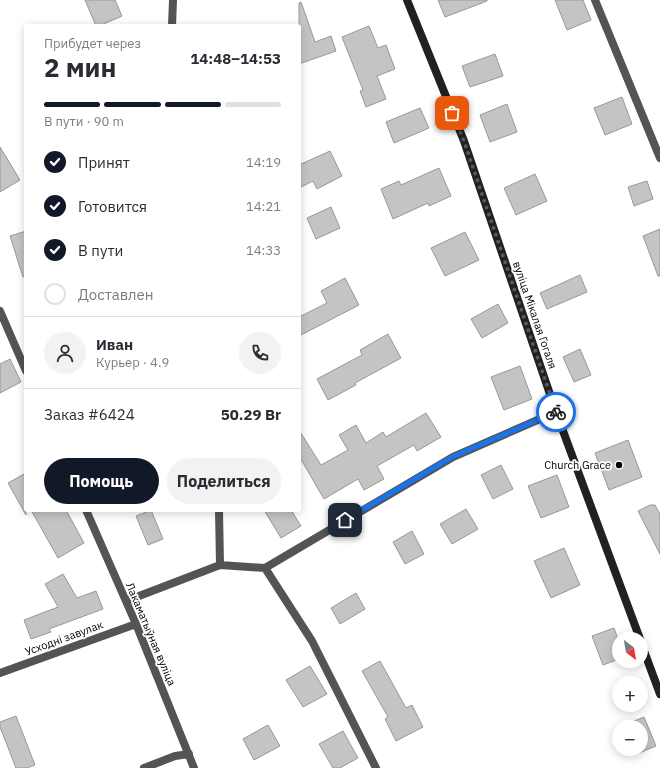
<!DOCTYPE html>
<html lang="ru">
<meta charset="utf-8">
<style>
:root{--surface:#fff;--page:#f2f2f3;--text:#2b2b33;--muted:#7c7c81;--line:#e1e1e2;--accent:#111827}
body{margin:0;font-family:"IBM Plex Sans",sans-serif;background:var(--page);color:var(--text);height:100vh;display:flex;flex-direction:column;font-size:15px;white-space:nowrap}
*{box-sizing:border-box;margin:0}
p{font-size:13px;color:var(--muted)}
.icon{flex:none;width:22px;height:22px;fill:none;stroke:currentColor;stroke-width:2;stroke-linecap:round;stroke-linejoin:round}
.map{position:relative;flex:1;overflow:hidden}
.side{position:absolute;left:24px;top:24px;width:277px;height:488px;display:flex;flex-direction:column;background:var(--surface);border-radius:4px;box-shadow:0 2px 10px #0003}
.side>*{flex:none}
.needle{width:26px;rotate:149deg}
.tools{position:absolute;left:612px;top:632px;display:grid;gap:8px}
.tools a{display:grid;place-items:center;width:36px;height:36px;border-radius:50%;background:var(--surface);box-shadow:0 2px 10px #0003;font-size:20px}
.pin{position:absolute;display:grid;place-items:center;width:34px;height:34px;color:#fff;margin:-17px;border-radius:8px;box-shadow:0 2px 6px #0006}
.courier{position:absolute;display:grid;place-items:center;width:40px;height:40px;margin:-20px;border:3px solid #1a73e8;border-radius:50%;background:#fff;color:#222;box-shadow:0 1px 5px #0007}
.head em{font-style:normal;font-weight:700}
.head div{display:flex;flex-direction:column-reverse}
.head{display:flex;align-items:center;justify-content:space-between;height:68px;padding:0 20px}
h1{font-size:26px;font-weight:700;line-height:30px}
.bar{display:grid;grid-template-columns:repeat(4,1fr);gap:6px 4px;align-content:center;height:48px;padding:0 20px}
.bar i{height:5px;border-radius:3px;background:var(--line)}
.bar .active{background:var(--accent)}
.bar p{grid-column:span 4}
.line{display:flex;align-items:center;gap:10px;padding:0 20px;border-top:1px solid var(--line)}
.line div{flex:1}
.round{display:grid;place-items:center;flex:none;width:42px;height:42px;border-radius:21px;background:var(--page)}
ol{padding:0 20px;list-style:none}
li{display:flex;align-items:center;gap:12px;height:44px}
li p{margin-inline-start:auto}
li .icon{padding:4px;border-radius:50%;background:var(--accent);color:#fff;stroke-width:4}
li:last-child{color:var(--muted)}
li i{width:22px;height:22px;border:2px solid var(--line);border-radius:50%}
.cta{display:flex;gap:8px;margin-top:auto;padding:8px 20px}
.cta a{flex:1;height:46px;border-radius:24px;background:var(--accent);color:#fff;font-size:16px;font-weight:700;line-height:46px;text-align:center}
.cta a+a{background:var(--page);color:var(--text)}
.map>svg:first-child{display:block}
.building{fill:#c4c4c4;stroke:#989898}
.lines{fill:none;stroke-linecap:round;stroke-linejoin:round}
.lane{stroke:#545454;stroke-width:8}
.street{stroke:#545454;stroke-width:8}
.secondary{stroke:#212121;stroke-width:8}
.done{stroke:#595959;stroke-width:4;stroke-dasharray:0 7.2}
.route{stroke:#1a73e8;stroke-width:5}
.poi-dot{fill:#000;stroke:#fff;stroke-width:1.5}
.labels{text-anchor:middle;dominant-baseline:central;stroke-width:3.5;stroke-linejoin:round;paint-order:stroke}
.street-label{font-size:11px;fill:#000;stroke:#fff}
.poi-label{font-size:11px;fill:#000;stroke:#fff;text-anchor:end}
</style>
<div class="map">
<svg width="660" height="768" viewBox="0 0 660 768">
<rect width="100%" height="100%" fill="#fff"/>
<path class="building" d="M 85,0 L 115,0 L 122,16 L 99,26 L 96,26 Z
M 438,0 L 487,0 L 487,1 L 445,17 Z
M 555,0 L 583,0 L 591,20 L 567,30 Z
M 301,2 L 315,42 L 331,36 L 336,51 L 299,64 L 299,3 Z
M 369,26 L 378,48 L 386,45 L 395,69 L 377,76 L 386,99 L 366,107 L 360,91 L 363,90 L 342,37 Z
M 495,54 L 503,76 L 470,87 L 462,66 Z
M 622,97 L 632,124 L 605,135 L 594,108 Z
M 507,104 L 517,132 L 490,142 L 480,115 Z
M 420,108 L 429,128 L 394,143 L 386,122 Z
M 0,147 L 20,180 L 0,192 Z
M 330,151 L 342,176 L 317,189 L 313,181 L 299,188 L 299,165 Z
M 439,168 L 451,196 L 429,206 L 428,203 L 393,219 L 381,189 L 399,181 L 401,185 Z
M 535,174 L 547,201 L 516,215 L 504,188 Z
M 647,181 L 653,199 L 634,206 L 628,187 Z
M 331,207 L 340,228 L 316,239 L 307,218 Z
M 660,229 L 660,276 L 658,276 L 643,236 Z
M 26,231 L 26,277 L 23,277 L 10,236 Z
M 465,232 L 479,260 L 445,276 L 431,248 Z
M 580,275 L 587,292 L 547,309 L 540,293 Z
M 345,278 L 359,305 L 299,336 L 299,317 L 327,303 L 321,291 Z
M 498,304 L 508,323 L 482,338 L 471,319 Z
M 388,334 L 401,358 L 355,383 L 356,385 L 328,400 L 317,379 L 362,355 L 360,350 Z
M 580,349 L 591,375 L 574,382 L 563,357 Z
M 10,359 L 21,382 L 0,393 L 0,364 Z
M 520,366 L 532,399 L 504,410 L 491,377 Z
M 426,413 L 441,437 L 417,451 L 414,445 L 377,466 L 384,479 L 364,490 L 358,479 L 324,499 L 299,456 L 299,430 L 321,465 L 348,450 L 339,435 L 356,425 L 366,443 L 383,432 L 386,437 Z
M 628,440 L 642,477 L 609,490 L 595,453 Z
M 501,465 L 513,489 L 493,499 L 481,475 Z
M 26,473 L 26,515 L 8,483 Z
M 557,475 L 569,507 L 541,518 L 528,486 Z
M 650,505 L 655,505 L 660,514 L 660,554 L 638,511 Z
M 466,509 L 478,529 L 452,544 L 440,524 Z
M 31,510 L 66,510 L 84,543 L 58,558 Z
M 151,510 L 163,539 L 148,545 L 136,516 Z
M 264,510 L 291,510 L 301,526 L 281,538 Z
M 412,531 L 424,554 L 405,564 L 393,542 Z
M 564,548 L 580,585 L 551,598 L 534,561 Z
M 63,574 L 77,598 L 96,591 L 103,609 L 49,629 L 51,632 L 31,639 L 24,620 L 58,607 L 45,584 Z
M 356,593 L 365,609 L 340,624 L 331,608 Z
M 614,628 L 619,642 L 619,659 L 603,665 L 592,636 Z
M 380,661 L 406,708 L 412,705 L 423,727 L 396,741 L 385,719 L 388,717 L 362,671 Z
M 310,666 L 327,694 L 303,707 L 286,680 Z
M 16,716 L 35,765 L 27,768 L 16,768 L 0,727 L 0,722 Z
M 644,717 L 656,746 L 634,755 L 631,749 L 641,749 L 641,727 L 622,727 L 622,726 Z
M 268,725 L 280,746 L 254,760 L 243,739 Z
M 343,731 L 358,758 L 340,768 L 333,768 L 319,744 Z"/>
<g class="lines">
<path class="lane" d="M 144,768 L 175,756 L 189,754"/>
<path class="street" d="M 595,0 L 660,158
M 172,26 L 173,0
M 0,311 L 26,371
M 86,510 L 136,624 L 194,768
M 219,510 L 220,565
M 265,568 L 453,457 L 556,412
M 265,568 L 312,641 L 376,768
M 126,601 L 220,565 L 265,568
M 0,673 L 136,624"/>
<path class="secondary" d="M 407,0 L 464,141 L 556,412 L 640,639
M 641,643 L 660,694"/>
</g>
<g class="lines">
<path class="done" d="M 452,113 L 464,141 L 556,412"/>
<path class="route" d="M 345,520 L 452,457 L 556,412"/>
</g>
<circle class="poi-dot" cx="619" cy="465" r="4"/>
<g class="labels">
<g class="street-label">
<text transform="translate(535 315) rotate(71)">вуліца Мікалая Гогаля</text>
<text transform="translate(151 634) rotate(67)">Лакаматыўная вуліца</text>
<text transform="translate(64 638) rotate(-20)">Усходні завулак</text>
</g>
<g class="poi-label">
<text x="611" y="465">Church Grace</text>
</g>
</g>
</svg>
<div class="tools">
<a><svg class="needle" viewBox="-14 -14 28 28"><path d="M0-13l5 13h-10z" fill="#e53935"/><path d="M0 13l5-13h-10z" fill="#7c7c81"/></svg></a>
<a>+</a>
<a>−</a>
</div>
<div class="pin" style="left:452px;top:113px;background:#ea580c"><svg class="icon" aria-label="bag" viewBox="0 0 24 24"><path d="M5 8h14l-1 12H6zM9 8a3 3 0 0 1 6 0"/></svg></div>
<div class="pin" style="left:345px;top:520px;background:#1f2937"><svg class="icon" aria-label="home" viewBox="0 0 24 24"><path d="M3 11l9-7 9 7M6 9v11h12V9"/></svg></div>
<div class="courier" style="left:556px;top:412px"><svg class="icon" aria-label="bike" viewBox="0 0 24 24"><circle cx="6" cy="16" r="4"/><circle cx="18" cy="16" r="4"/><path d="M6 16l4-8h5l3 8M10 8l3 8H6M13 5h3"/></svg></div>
<section class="side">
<div class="head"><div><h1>2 мин</h1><p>Прибудет через</p></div><em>14:48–14:53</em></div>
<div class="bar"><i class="active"></i><i class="active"></i><i class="active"></i><i></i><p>В пути · 90 m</p></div>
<ol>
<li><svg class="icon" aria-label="check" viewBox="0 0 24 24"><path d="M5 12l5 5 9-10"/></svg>Принят<p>14:19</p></li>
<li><svg class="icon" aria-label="check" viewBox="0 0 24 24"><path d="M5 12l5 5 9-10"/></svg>Готовится<p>14:21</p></li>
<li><svg class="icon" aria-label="check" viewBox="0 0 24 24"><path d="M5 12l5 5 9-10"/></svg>В пути<p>14:33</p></li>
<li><i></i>Доставлен</li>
</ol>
<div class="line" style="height:72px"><a class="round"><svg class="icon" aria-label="person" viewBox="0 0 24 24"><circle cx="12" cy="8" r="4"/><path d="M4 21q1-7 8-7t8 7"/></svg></a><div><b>Иван</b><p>Курьер · 4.9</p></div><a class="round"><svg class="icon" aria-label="phone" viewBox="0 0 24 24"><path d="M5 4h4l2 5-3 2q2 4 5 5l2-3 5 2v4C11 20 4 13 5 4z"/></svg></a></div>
<div class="line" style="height:52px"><div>Заказ #6424</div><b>50.29 Br</b></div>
<div class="cta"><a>Помощь</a><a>Поделиться</a></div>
</section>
</div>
